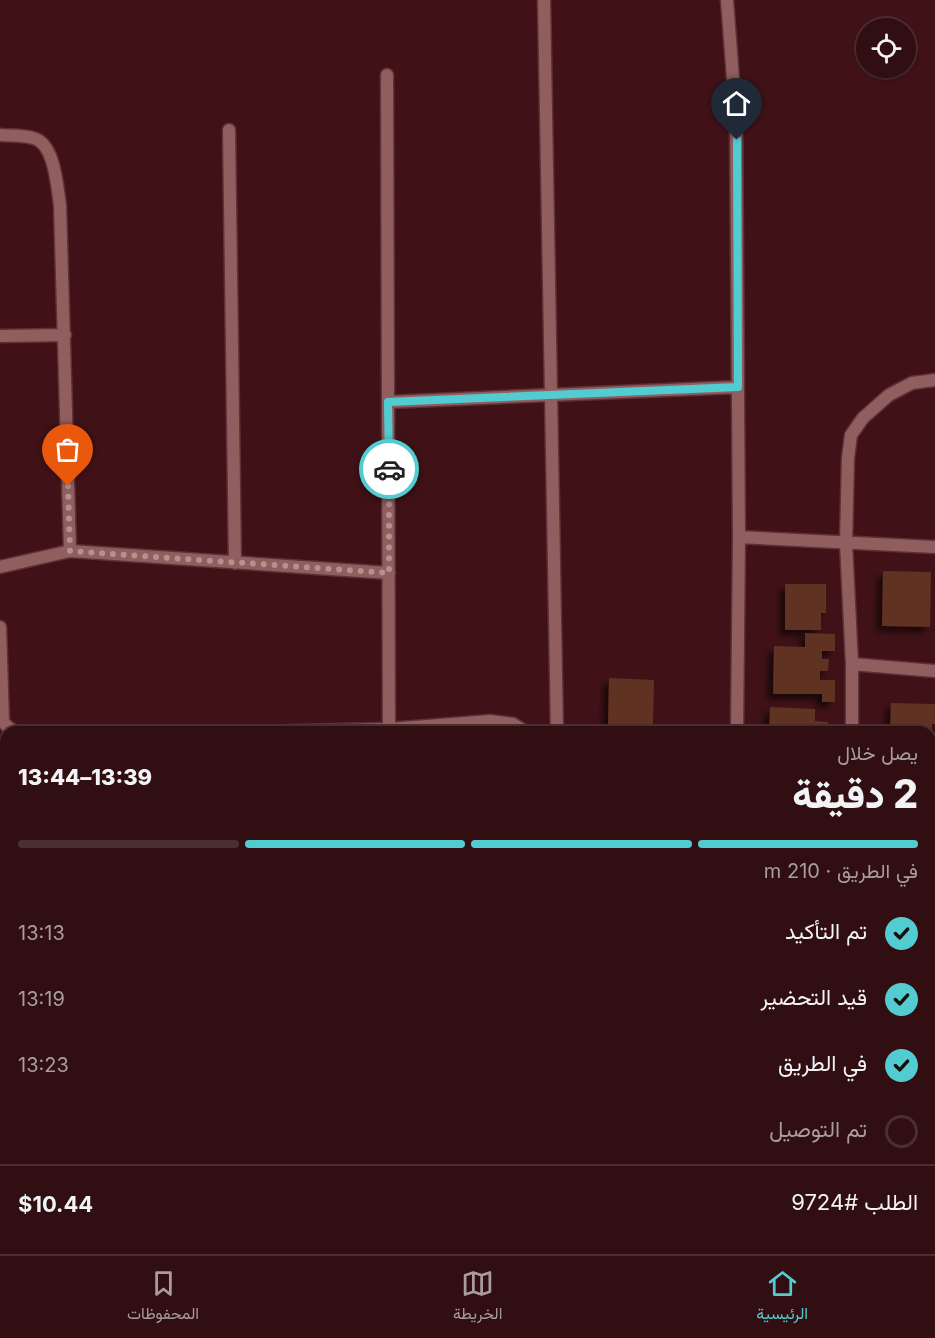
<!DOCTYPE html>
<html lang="ar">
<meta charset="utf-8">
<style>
:root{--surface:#300e11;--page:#38171a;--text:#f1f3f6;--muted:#a89c9f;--line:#4b2e31;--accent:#52ccd0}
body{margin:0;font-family:Inter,Vazirmatn,sans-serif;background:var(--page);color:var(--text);direction:rtl;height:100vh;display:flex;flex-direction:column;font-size:22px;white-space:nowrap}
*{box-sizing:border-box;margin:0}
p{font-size:20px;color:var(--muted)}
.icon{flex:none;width:33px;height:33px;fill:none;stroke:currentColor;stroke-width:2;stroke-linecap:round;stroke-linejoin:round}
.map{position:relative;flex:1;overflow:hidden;direction:ltr}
.details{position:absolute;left:0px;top:726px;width:936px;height:528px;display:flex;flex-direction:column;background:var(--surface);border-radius:18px 18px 0 0;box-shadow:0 2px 4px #0004,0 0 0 2px var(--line);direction:rtl}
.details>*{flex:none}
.controls{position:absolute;left:856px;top:18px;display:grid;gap:12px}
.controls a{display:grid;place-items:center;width:60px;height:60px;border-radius:50%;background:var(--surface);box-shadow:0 2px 4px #0004,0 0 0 2px var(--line);font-size:30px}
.pin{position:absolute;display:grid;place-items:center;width:51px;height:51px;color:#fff;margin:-62px -26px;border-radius:50% 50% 50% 0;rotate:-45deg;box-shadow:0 0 6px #0007}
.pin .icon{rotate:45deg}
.courier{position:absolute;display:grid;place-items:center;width:60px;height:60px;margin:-30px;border:4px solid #52ccd0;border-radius:50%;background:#fff;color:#222;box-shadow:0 2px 8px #0007}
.overview em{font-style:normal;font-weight:800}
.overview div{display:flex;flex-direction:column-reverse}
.overview{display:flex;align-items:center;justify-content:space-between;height:102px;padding:0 18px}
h1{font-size:39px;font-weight:800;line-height:45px}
.bar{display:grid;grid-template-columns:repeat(4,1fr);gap:9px 6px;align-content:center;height:72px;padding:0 18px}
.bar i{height:8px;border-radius:4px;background:var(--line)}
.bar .active{background:var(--accent)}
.bar p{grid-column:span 4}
.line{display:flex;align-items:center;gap:15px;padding:0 18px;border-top:2px solid var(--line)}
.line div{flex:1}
ol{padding:0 18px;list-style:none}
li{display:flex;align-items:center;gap:18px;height:66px}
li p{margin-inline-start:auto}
li .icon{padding:6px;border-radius:50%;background:var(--accent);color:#111;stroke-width:4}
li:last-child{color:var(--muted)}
li i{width:33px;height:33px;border:3px solid var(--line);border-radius:50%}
.dock{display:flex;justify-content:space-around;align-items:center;height:84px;border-top:2px solid var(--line);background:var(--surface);font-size:16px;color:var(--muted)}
.dock a{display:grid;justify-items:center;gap:3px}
.dock .active{color:var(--accent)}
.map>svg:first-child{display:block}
.green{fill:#3e2c0f}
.building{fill:#5f3123;filter:url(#shadow)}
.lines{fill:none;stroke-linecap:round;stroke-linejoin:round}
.street-casing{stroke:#5d3135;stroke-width:15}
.street{stroke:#915e5f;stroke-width:12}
.done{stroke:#b49091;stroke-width:6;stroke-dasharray:0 10.8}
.route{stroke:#52ccd0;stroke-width:8}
</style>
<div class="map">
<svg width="935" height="1254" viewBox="0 0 935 1254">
<defs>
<filter id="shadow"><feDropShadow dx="-5.5" dy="5.5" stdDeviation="3" flood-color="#0009"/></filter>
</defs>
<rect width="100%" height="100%" fill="#401217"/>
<path class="green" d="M 0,1029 L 6,1034 L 6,1248 L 231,1248 L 237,1254 L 0,1254 Z"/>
<path class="building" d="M 883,571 L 931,572 L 930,627 L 882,626 Z
M 785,584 L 826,584 L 826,613 L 821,613 L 821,630 L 785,630 Z
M 805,633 L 835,634 L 835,651 L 822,651 L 822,659 L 829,659 L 828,671 L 820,671 L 820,680 L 835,680 L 835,702 L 822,702 L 822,694 L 773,694 L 774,646 L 805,647 Z
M 609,678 L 654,680 L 653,725 L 608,724 Z
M 891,703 L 935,704 L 935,724 L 932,724 L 932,732 L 890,732 Z
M 770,707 L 815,709 L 815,721 L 828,722 L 828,732 L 769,732 Z
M 930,763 L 935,763 L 935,823 L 930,823 Z
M 930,841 L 934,841 L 934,886 L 930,886 Z
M 930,899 L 935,899 L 935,950 L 930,950 Z
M 930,960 L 934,960 L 934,1013 L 930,1013 Z"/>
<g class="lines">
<g class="street-casing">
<path id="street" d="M 544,0 L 557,732
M 727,0 L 736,118 L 739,537 L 737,732
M 387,75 L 389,732
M 229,130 L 235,563
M 0,135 C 11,136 23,135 33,138 C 55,143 57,187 60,205 L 70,551
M 0,336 L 65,335
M 388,402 L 738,387
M 739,537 L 935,547
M 0,567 L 70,551 L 389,573
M 0,627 L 3,722 L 9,728 L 17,732 L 95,732
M 852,664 L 935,671
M 249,732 L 389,729 L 490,721 L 513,724 L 526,732
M 852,732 L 852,664 L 846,543 L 848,458 L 851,435 L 863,418 L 889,395 L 912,383 L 935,380
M 930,1071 L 935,1071
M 848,1254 L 848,1248"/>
</g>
<use href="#street" class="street"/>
</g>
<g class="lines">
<path class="done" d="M 68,486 L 70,551 L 389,573 L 389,469"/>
<path class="route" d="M 389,469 L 388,402 L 738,387 L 737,140"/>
</g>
</svg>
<div class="controls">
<a><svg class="icon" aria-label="locate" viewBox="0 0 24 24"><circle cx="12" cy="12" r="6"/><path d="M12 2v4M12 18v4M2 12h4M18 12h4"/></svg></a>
</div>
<div class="pin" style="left:68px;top:486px;background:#ea580c"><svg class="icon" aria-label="bag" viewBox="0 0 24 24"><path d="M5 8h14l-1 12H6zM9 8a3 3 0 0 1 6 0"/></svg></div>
<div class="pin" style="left:737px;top:140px;background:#1f2937"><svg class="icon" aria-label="home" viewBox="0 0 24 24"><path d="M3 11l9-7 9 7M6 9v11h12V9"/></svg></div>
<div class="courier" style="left:389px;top:469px"><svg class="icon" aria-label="car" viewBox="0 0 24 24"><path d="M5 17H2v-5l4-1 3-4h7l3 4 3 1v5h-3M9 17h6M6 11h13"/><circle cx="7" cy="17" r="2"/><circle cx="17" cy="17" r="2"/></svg></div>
<section class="details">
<div class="overview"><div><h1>2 دقيقة</h1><p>يصل خلال</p></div><em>13:39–13:44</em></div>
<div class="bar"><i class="active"></i><i class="active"></i><i class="active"></i><i></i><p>في الطريق · 210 m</p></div>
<ol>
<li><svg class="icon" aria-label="check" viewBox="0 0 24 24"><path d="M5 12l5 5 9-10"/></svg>تم التأكيد<p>13:13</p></li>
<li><svg class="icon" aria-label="check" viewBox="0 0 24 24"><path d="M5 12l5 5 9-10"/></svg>قيد التحضير<p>13:19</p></li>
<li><svg class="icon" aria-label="check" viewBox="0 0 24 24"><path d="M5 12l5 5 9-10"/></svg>في الطريق<p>13:23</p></li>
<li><i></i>تم التوصيل</li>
</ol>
<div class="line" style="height:78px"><div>الطلب #9724</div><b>$10.44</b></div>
</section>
</div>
<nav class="dock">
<a class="active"><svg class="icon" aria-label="home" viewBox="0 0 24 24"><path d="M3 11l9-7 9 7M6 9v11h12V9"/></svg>الرئيسية</a>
<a><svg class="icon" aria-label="map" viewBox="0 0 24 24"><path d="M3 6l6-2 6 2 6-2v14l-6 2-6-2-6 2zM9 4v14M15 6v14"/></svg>الخريطة</a>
<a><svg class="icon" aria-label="saved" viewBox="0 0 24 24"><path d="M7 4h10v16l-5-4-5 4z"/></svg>المحفوظات</a>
</nav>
